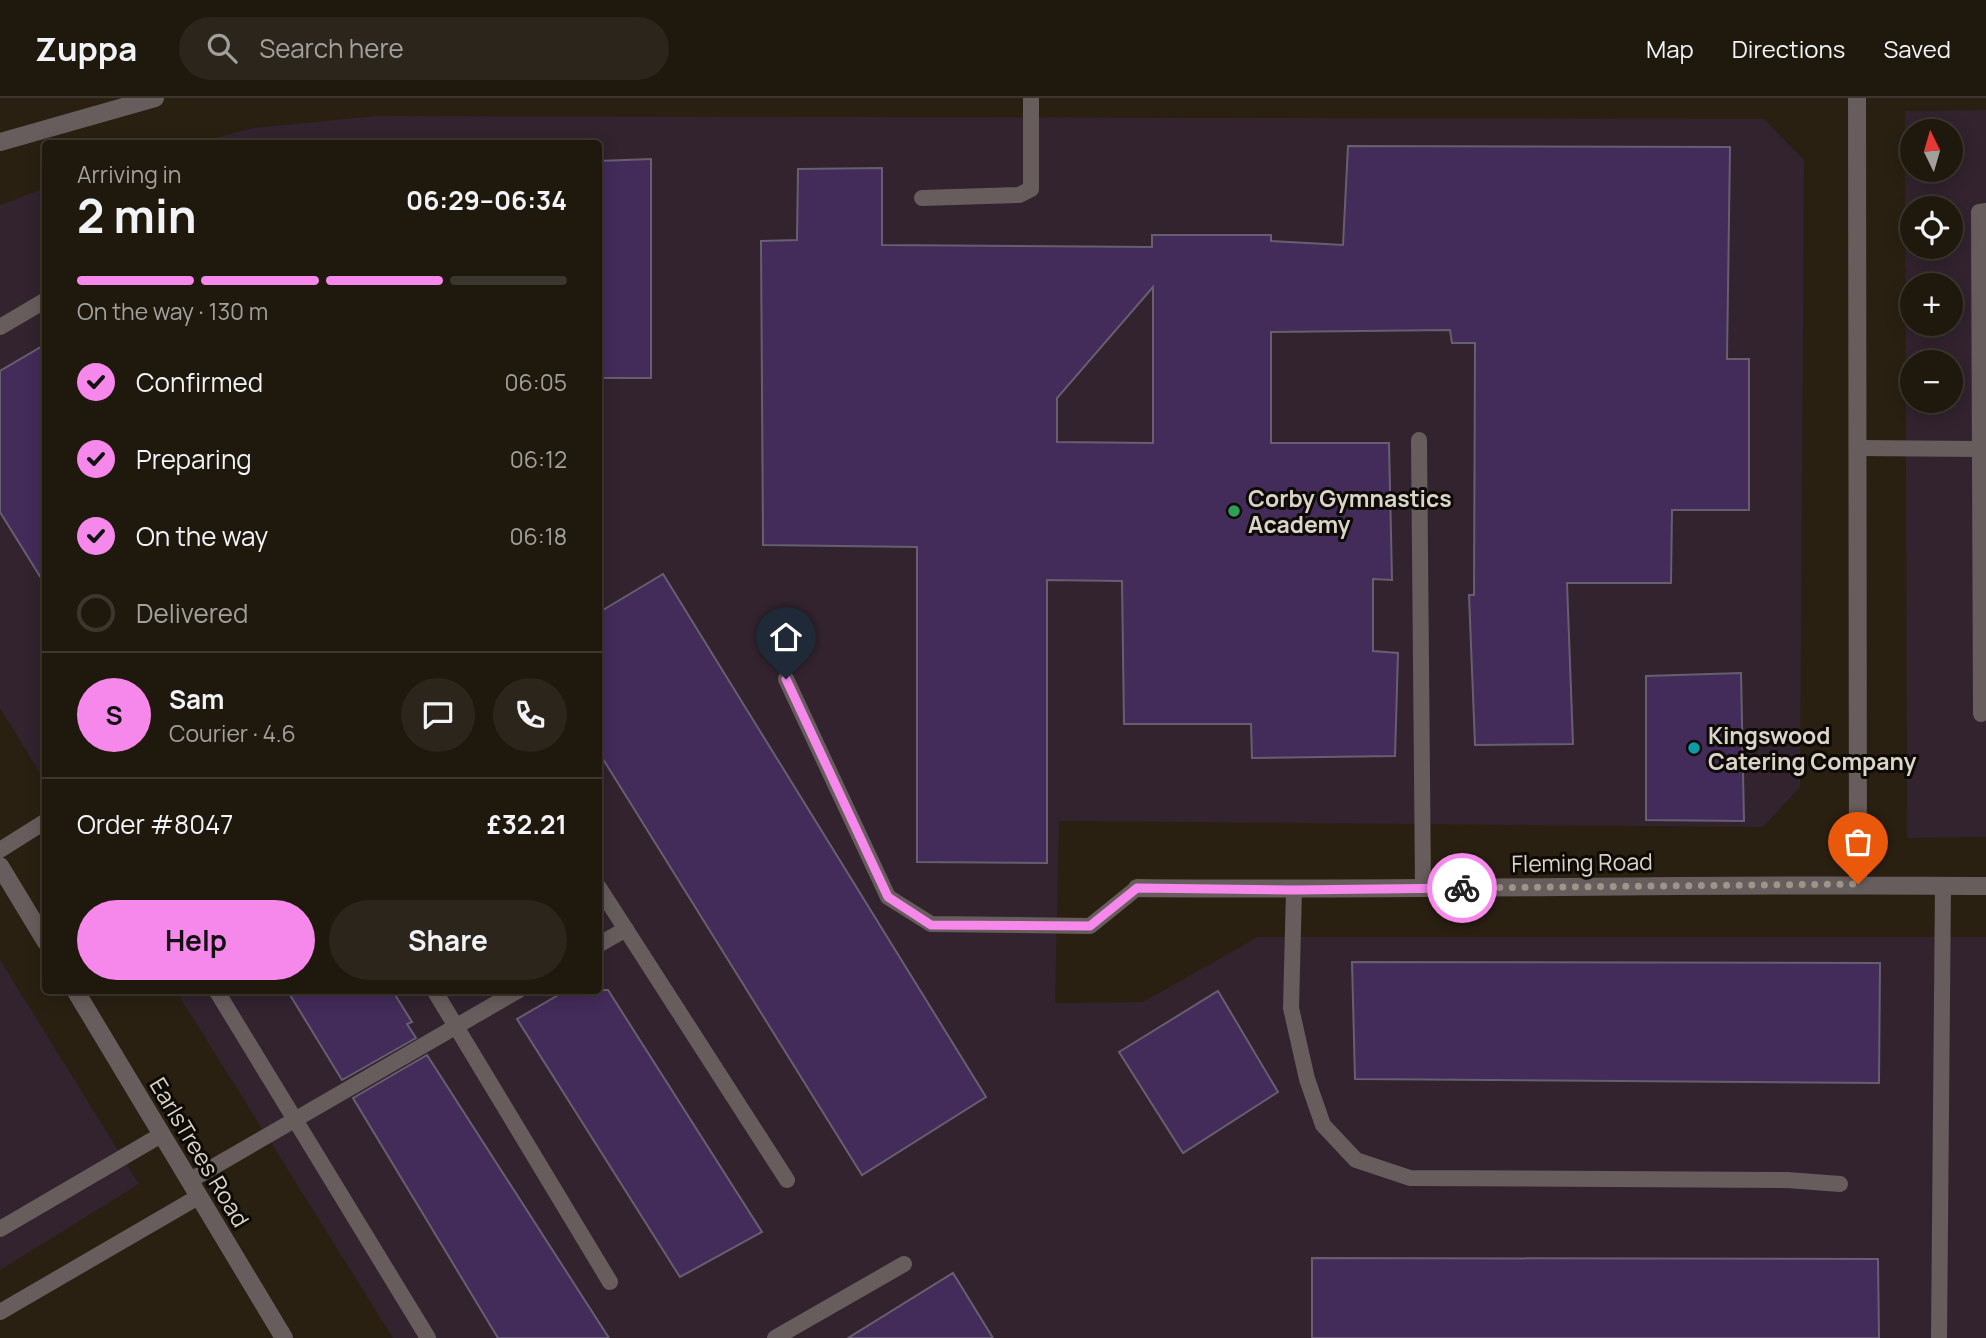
<!DOCTYPE html>
<meta charset="utf-8">
<style>
:root{--surface:#1f180d;--page:#2c251b;--text:#f1f3f6;--muted:#a1a09d;--line:#3c372e;--accent:#f788eb}
body{margin:0;font-family:Manrope,sans-serif;background:var(--page);color:var(--text);height:100vh;display:flex;flex-direction:column;font-size:26px;white-space:nowrap}
*{box-sizing:border-box;margin:0}
p{font-size:23px;color:var(--muted)}
.icon{flex:none;width:38px;height:38px;fill:none;stroke:currentColor;stroke-width:2;stroke-linecap:round;stroke-linejoin:round}
.map{position:relative;flex:1;overflow:hidden}
.drawer{position:absolute;left:42px;top:42px;width:560px;height:854px;display:flex;flex-direction:column;background:var(--surface);border-radius:7px;box-shadow:0 4px 18px #0003,0 0 0 2px var(--line)}
.drawer>*{flex:none}
.needle{width:46px;rotate:355deg}
.controls{position:absolute;left:1900px;top:21px;display:grid;gap:14px}
.controls a{display:grid;place-items:center;width:63px;height:63px;border-radius:50%;background:var(--surface);box-shadow:0 4px 18px #0003,0 0 0 2px var(--line);font-size:35px}
.pin{position:absolute;display:grid;place-items:center;width:60px;height:60px;color:#fff;margin:-72px -30px;border-radius:50% 50% 50% 0;rotate:-45deg;box-shadow:0 0 7px #0007}
.pin .icon{rotate:45deg}
.courier{position:absolute;display:grid;place-items:center;width:70px;height:70px;margin:-35px;border:5px solid #f788eb;border-radius:50%;background:#fff;color:#222;box-shadow:0 2px 9px #0007}
.summary em{font-style:normal;font-weight:700}
.summary div{display:flex;flex-direction:column-reverse}
.summary{display:flex;align-items:center;justify-content:space-between;height:119px;padding:0 35px}
h1{font-size:46px;font-weight:700;line-height:52px}
.bar{display:grid;grid-template-columns:repeat(4,1fr);gap:10px 7px;align-content:center;height:84px;padding:0 35px}
.bar i{height:9px;border-radius:5px;background:var(--line)}
.bar .on{background:var(--accent)}
.bar p{grid-column:span 4}
.line{display:flex;align-items:center;gap:18px;padding:0 35px;border-top:2px solid var(--line)}
.line div{flex:1}
.round{display:grid;place-items:center;flex:none;width:74px;height:74px;border-radius:37px;background:var(--page)}
ol{padding:0 35px;list-style:none}
li{display:flex;align-items:center;gap:21px;height:77px}
li p{margin-inline-start:auto}
li .icon{padding:7px;border-radius:50%;background:var(--accent);color:#111;stroke-width:4}
li:last-child{color:var(--muted)}
li i{width:38px;height:38px;border:4px solid var(--line);border-radius:50%}
.primary-button{display:flex;gap:14px;margin-top:auto;padding:14px 35px}
.primary-button a{flex:1;height:80px;border-radius:42px;background:var(--accent);color:#111;font-size:28px;font-weight:700;line-height:80px;text-align:center}
.primary-button a+a{background:var(--page);color:var(--text)}
header{display:flex;align-items:center;gap:42px;box-sizing:border-box;height:98px;padding:0 35px;background:var(--surface);border-bottom:2px solid var(--line)}
header strong{font-size:33px}
nav{display:flex;gap:38px;margin-inline-start:auto;font-size:24px}
.search{width:490px;height:63px;background:var(--page);display:flex;align-items:center;gap:18px;box-sizing:border-box;padding:0 24px;border-radius:38px;color:var(--muted);font-size:26px}
.map>svg:first-child{display:block}
.industrial{fill:#32232f;fill-rule:evenodd}
.building{fill:#432b5a;stroke:#675f70;stroke-width:2;fill-rule:evenodd}
.lines{fill:none;stroke-linecap:round;stroke-linejoin:round}
.service{stroke:#675d5c;stroke-width:16}
.minor{stroke:#675d5c;stroke-width:18}
.tertiary{stroke:#675d5c;stroke-width:18}
.done{stroke:#9c9589;stroke-width:7;stroke-dasharray:0 12.6}
.route{stroke:#f788eb;stroke-width:9}
.leisure-dot{fill:#2e9e5b;stroke:#0e0a05;stroke-width:2.5}
.culture-dot{fill:#0f9aa8;stroke:#0e0a05;stroke-width:2.5}
.labels{text-anchor:middle;dominant-baseline:central;stroke-width:6;stroke-linejoin:round;paint-order:stroke}
.poi-label{font-size:23px;font-weight:bold;fill:#dad4ca;stroke:#0e0a05;text-anchor:start}
.street-label{font-size:23px;fill:#dad4ca;stroke:#0e0a05}
</style>
<header>
<strong>Zuppa</strong>
<div class="search"><svg class="icon" aria-label="search" viewBox="0 0 24 24"><circle cx="10" cy="10" r="6"/><path d="M15 15l6 6"/></svg>Search here</div>
<nav><a>Map</a><a>Directions</a><a>Saved</a></nav>
</header>
<div class="map">
<svg width="1986" height="1240" viewBox="0 0 1986 1240">
<rect width="100%" height="100%" fill="#292011"/>
<path class="industrial" d="M 1986,12 L 1986,739 L 1907,740 L 1905,13 ZM 1913,33 L 1951,33 L 1951,72 L 1913,72 ZM 1913,110 L 1951,110 L 1951,149 L 1913,149 ZM 1913,187 L 1951,187 L 1951,226 L 1913,226 ZM 1913,264 L 1951,264 L 1951,303 L 1913,303 Z
M 376,18 L 1764,21 L 1804,62 L 1800,689 L 1763,729 L 1059,723 L 1055,905 L 1143,904 L 1258,839 L 1986,839 L 1986,1240 L 393,1240 L 176,893 L 598,892 L 598,46 L 195,45 L 253,30 Z
M 45,90 L 45,683 L 0,610 L 0,107 Z
M 0,862 L 139,1086 L 0,1172 Z"/>
<path class="building" d="M 1348,48 L 1730,49 L 1727,261 L 1749,261 L 1749,412 L 1672,412 L 1671,485 L 1567,485 L 1573,646 L 1475,647 L 1469,497 L 1474,497 L 1475,245 L 1452,245 L 1450,232 L 1271,234 L 1271,345 L 1389,345 L 1392,482 L 1373,481 L 1373,553 L 1398,555 L 1395,658 L 1252,660 L 1251,626 L 1124,626 L 1122,483 L 1047,482 L 1047,765 L 917,764 L 917,449 L 763,447 L 761,143 L 797,142 L 798,71 L 882,70 L 882,147 L 1152,149 L 1152,137 L 1271,137 L 1271,143 L 1343,147 ZM 1153,189 L 1153,345 L 1057,344 L 1057,300 Z
M 651,61 L 651,280 L 598,280 L 598,63 Z
M 46,246 L 46,488 L 0,414 L 0,273 Z
M 663,476 L 986,999 L 862,1077 L 598,653 L 598,515 Z
M 1741,575 L 1744,723 L 1646,722 L 1646,578 Z
M 1352,864 L 1880,865 L 1879,985 L 1355,981 Z
M 287,892 L 392,892 L 412,924 L 407,926 L 416,940 L 342,982 Z
M 567,892 L 608,892 L 762,1134 L 680,1179 L 517,921 Z
M 1218,893 L 1278,994 L 1183,1055 L 1119,954 Z
M 427,957 L 609,1240 L 498,1240 L 353,1000 Z
M 1312,1160 L 1878,1161 L 1879,1240 L 1312,1240 Z
M 953,1175 L 993,1240 L 848,1240 Z"/>
<g class="lines">
<path class="service" d="M 922,100 L 1019,97 L 1031,91 L 1031,0
M 0,229 L 46,202
M 1419,342 L 1423,790
M 1858,350 L 1980,351
M 786,581 L 888,799 L 931,826 L 1090,828 L 1137,790
M 1981,616 L 1979,114 L 1986,113
M 0,752 L 46,723
M 598,788 L 787,1082
M 1294,792 L 1291,910 L 1307,981 L 1323,1027 L 1356,1062 L 1410,1080 L 1787,1082 L 1840,1086
M 598,847 L 626,831
M 216,892 L 428,1240
M 434,892 L 610,1184
M 189,1083 L 519,892
M 0,1131 L 161,1037
M 0,1214 L 198,1099
M 775,1240 L 904,1166
M 1939,1240 L 1943,787"/>
<path class="minor" d="M 1857,0 L 1858,786
M 0,44 L 155,0
M 1137,790 C 1420,793 1703,785 1986,788"/>
<path class="tertiary" d="M 0,768 L 46,844
M 75,892 L 284,1240"/>
</g>
<g class="lines">
<path class="done" d="M 1462,790 L 1858,786"/>
<path class="route" d="M 786,581 L 888,799 L 931,827 L 1090,828 L 1137,790 L 1294,792 L 1462,790"/>
</g>
<circle class="leisure-dot" cx="1234" cy="413" r="7"/>
<circle class="culture-dot" cx="1694" cy="650" r="7"/>
<g class="labels">
<g class="poi-label">
<text x="1248" y="400">Corby Gymnastics<tspan x="1248" dy="26">Academy</tspan></text>
<text x="1708" y="637">Kingswood<tspan x="1708" dy="26">Catering Company</tspan></text>
</g>
<g class="street-label">
<text transform="translate(1582 764) rotate(-1)">Fleming Road</text>
<text transform="translate(200 1054) rotate(59)">EarlsTrees Road</text>
</g>
</g>
</svg>
<div class="controls">
<a><svg class="needle" viewBox="-14 -14 28 28"><path d="M0-13l5 13h-10z" fill="#e53935"/><path d="M0 13l5-13h-10z" fill="#a1a09d"/></svg></a>
<a><svg class="icon" aria-label="locate" viewBox="0 0 24 24"><circle cx="12" cy="12" r="6"/><path d="M12 2v4M12 18v4M2 12h4M18 12h4"/></svg></a>
<a>+</a>
<a>−</a>
</div>
<div class="pin" style="left:1858px;top:786px;background:#ea580c"><svg class="icon" aria-label="bag" viewBox="0 0 24 24"><path d="M5 8h14l-1 12H6zM9 8a3 3 0 0 1 6 0"/></svg></div>
<div class="pin" style="left:786px;top:581px;background:#1f2937"><svg class="icon" aria-label="home" viewBox="0 0 24 24"><path d="M3 11l9-7 9 7M6 9v11h12V9"/></svg></div>
<div class="courier" style="left:1462px;top:790px"><svg class="icon" aria-label="bike" viewBox="0 0 24 24"><circle cx="6" cy="16" r="4"/><circle cx="18" cy="16" r="4"/><path d="M6 16l4-8h5l3 8M10 8l3 8H6M13 5h3"/></svg></div>
<section class="drawer">
<div class="summary"><div><h1>2 min</h1><p>Arriving in</p></div><em>06:29–06:34</em></div>
<div class="bar"><i class="on"></i><i class="on"></i><i class="on"></i><i></i><p>On the way · 130 m</p></div>
<ol>
<li><svg class="icon" aria-label="check" viewBox="0 0 24 24"><path d="M5 12l5 5 9-10"/></svg>Confirmed<p>06:05</p></li>
<li><svg class="icon" aria-label="check" viewBox="0 0 24 24"><path d="M5 12l5 5 9-10"/></svg>Preparing<p>06:12</p></li>
<li><svg class="icon" aria-label="check" viewBox="0 0 24 24"><path d="M5 12l5 5 9-10"/></svg>On the way<p>06:18</p></li>
<li><i></i>Delivered</li>
</ol>
<div class="line" style="height:126px"><b class="round" style="background:var(--accent);color:#111">S</b><div><b>Sam</b><p>Courier · 4.6</p></div><a class="round"><svg class="icon" aria-label="chat" viewBox="0 0 24 24"><path d="M4 5h16v11H9l-5 4z"/></svg></a><a class="round"><svg class="icon" aria-label="phone" viewBox="0 0 24 24"><path d="M5 4h4l2 5-3 2q2 4 5 5l2-3 5 2v4C11 20 4 13 5 4z"/></svg></a></div>
<div class="line" style="height:91px"><div>Order #8047</div><b>£32.21</b></div>
<div class="primary-button"><a>Help</a><a>Share</a></div>
</section>
</div>
